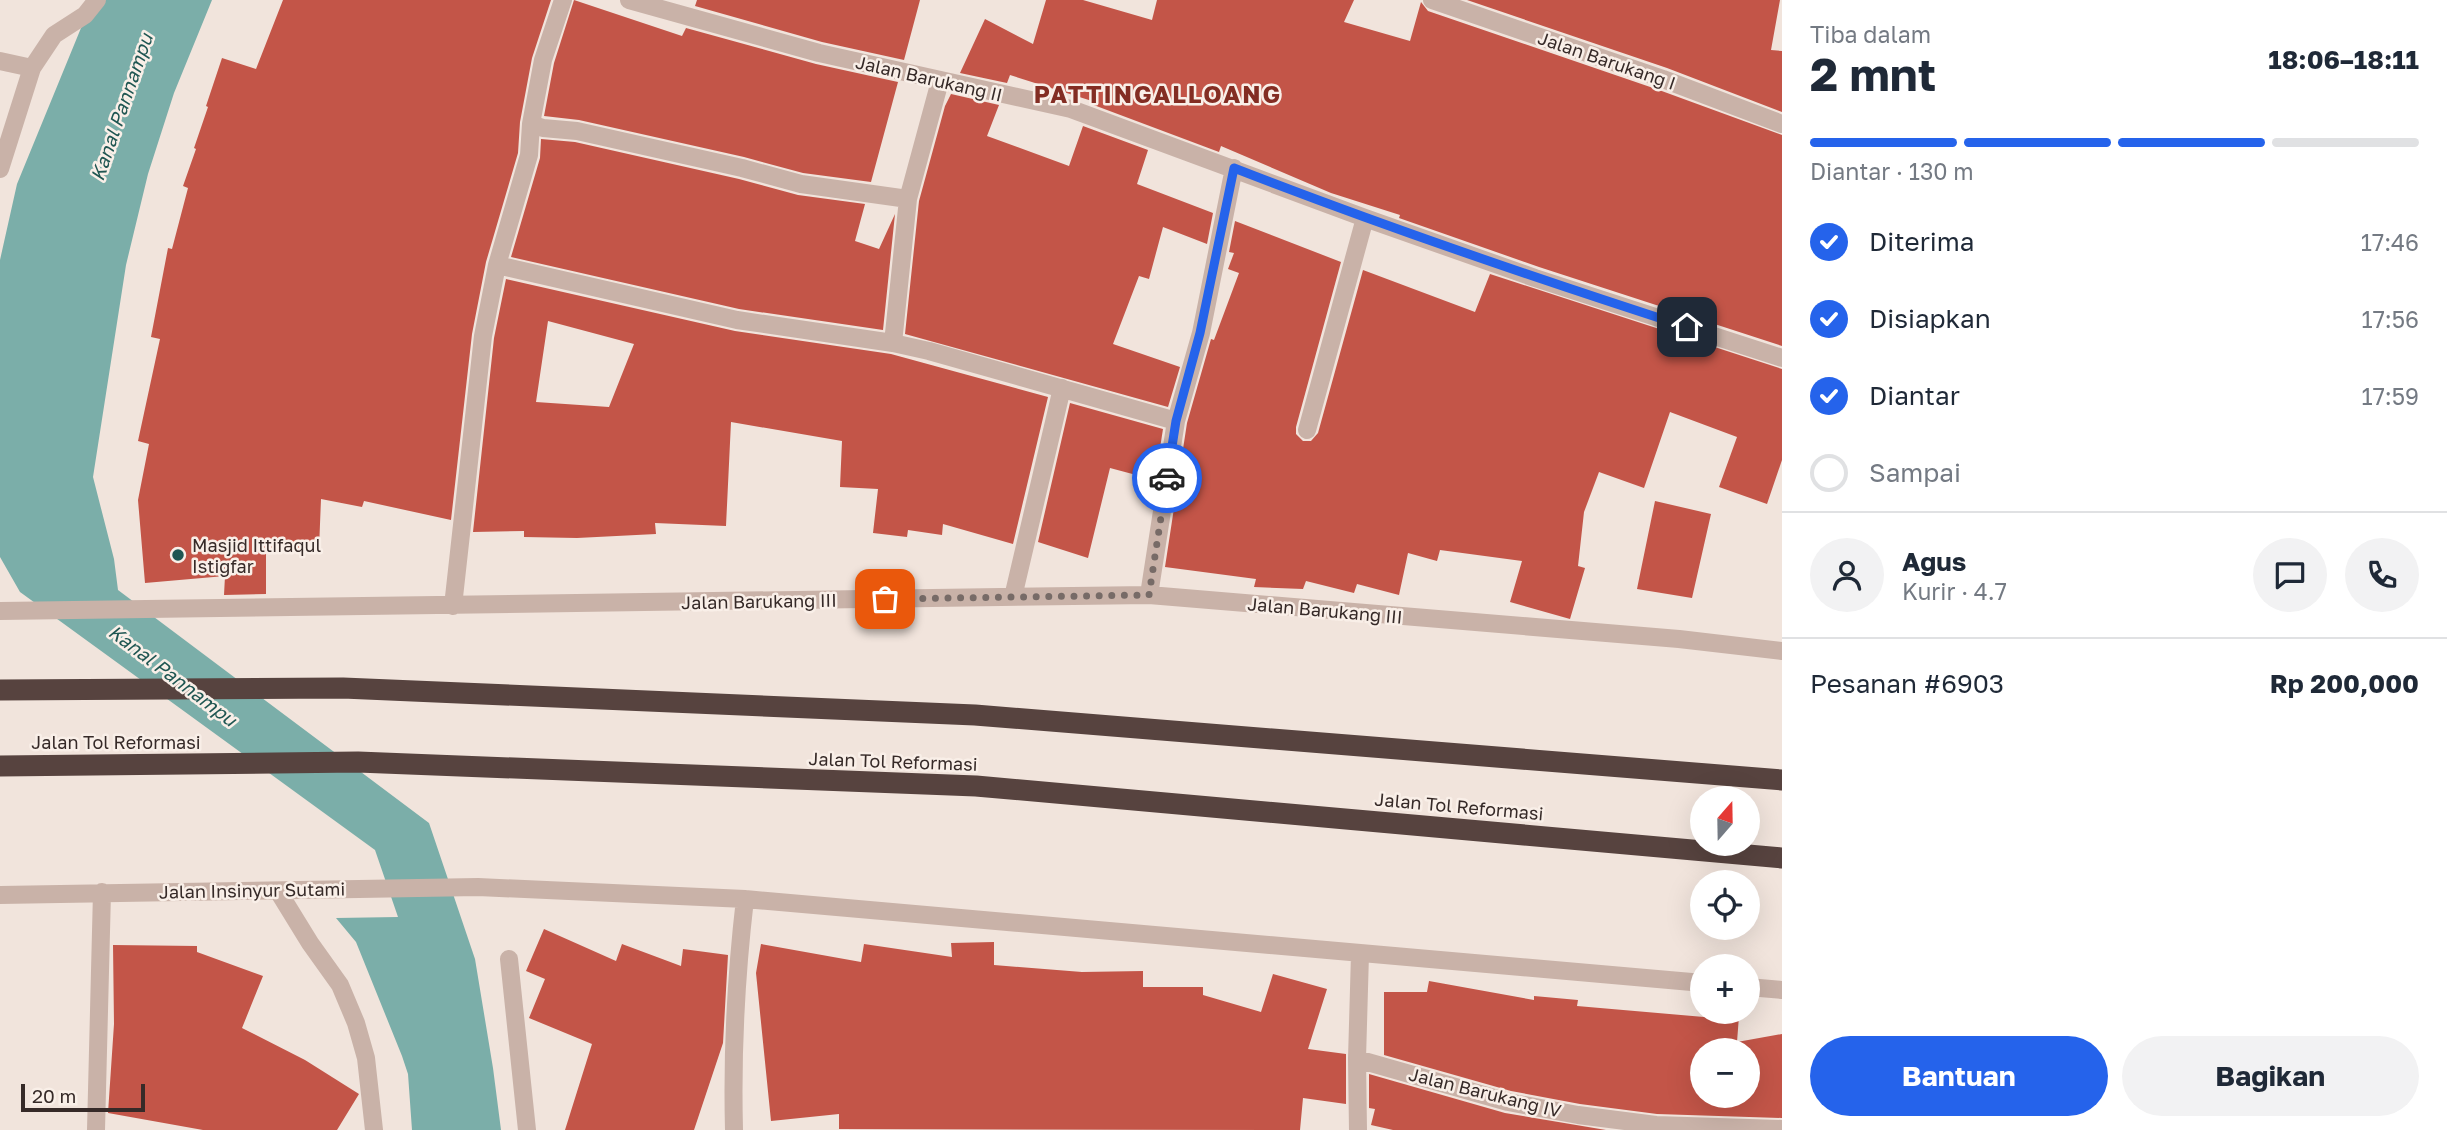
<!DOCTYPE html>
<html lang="id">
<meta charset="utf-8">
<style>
:root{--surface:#fff;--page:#f2f2f3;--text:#1f2937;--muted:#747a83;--line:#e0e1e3;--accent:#2563eb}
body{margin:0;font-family:"Golos Text",sans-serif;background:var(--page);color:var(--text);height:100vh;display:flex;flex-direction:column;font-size:26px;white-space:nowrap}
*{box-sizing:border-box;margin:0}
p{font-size:23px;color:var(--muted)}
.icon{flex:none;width:38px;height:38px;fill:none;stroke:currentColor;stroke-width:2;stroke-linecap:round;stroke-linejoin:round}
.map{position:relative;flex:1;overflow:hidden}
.side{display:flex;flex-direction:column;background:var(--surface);width:665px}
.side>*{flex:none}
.needle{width:46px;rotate:20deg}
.controls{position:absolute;left:1690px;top:786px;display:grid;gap:14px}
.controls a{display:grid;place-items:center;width:70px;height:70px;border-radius:50%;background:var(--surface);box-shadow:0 7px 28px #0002;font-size:35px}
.scale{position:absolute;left:21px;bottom:18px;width:124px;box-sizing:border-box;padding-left:7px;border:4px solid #362a28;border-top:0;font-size:19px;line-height:24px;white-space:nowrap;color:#362a28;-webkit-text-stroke:5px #f9efe8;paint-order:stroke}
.pin{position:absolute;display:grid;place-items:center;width:60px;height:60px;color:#fff;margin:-30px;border-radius:14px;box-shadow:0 4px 10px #0006}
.courier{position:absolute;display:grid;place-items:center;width:70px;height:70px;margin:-35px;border:5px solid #2563eb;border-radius:50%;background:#fff;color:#222;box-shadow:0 2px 9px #0007}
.headline em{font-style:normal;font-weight:700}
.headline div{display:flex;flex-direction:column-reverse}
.headline{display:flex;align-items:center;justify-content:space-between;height:119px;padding:0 28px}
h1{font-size:46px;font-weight:700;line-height:52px}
.bar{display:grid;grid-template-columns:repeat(4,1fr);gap:10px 7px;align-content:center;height:84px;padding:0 28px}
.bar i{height:9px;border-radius:5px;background:var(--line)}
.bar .current{background:var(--accent)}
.bar p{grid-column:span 4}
.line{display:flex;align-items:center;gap:18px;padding:0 28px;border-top:2px solid var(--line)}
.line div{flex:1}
.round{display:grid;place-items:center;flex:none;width:74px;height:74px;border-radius:37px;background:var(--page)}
ol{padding:0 28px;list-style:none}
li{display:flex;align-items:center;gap:21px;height:77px}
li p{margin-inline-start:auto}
li .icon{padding:7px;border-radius:50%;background:var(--accent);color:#fff;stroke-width:4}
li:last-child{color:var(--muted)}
li i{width:38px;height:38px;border:4px solid var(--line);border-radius:50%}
.button{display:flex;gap:14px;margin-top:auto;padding:14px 28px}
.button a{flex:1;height:80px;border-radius:42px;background:var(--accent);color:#fff;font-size:28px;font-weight:700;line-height:80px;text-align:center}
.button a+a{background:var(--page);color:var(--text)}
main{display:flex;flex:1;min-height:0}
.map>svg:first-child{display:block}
.water{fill:#7baea9}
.building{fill:#c35548;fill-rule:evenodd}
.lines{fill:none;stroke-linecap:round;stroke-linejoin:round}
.street{stroke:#c9b2a8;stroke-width:18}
.highway{stroke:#57433f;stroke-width:21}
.done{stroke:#776b67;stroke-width:7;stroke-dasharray:0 12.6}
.route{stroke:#2563eb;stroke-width:9}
.poi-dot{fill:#1f5652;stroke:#f9efe8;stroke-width:2.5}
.labels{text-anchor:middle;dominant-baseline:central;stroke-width:5;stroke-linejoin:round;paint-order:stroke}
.street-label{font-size:18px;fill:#362a28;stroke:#f9efe8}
.poi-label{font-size:18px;fill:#362a28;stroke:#f9efe8;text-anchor:start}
.water-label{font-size:19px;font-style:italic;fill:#1f5652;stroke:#f9efe8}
.district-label{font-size:24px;font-weight:bold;letter-spacing:2px;fill:#832d23;stroke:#f9efe8}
</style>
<main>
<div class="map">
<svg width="1782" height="1130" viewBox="0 0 1782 1130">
<rect width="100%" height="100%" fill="#f1e4dc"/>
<path class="water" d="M 105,0 L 212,0 L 174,93 L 148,174 L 126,265 L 93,477 L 114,559 L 118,590 L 429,823 L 475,959 L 493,1068 L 501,1130 L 412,1130 L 408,1074 L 402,1056 L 356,942 L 336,918 L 398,917 L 375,850 L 20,592 L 0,557 L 0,260 L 17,184 L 81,28 Z"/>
<path class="building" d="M 283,0 L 551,0 L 532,58 L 520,122 L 518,153 L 486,262 L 472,334 L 451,520 L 364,501 L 362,507 L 321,499 L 319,549 L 266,549 L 266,594 L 224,595 L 225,576 L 145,583 L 138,500 L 149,444 L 138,441 L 160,339 L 151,337 L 168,248 L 172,249 L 188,188 L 183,186 L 196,149 L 194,148 L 208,107 L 206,106 L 222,58 L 256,69 Z
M 574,0 L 682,36 L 686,28 L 816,64 L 898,82 L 871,182 L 803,173 L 744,157 L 579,120 L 544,116 L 554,63 Z
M 697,0 L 920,0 L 904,60 L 822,42 L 695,6 Z
M 1046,0 L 1083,0 L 1152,20 L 1157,0 L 1354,0 L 1344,22 L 1410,41 L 1421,2 L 1428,11 L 1659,90 L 1782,135 L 1782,346 L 1539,267 L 1399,218 L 1400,215 L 1331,193 L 1221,146 L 1219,152 L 1091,104 L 1092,101 L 1010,75 L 1007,83 L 960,73 L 985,19 L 1033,44 Z
M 1467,0 L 1780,0 L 1771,50 L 1782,51 L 1782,112 L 1667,68 Z
M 951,94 L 999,105 L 987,136 L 1069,166 L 1083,126 L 1148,150 L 1137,184 L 1213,213 L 1207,244 L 1163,227 L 1149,279 L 1139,276 L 1113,344 L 1180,367 L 1168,407 L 905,334 L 919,201 L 945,106 Z
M 541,139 L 575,142 L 739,179 L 798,195 L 865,204 L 855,241 L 879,249 L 895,214 L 883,330 L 739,309 L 511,257 L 540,158 Z
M 1235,221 L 1341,262 L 1296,427 L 1296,434 L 1303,441 L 1311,441 L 1318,433 L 1363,270 L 1475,312 L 1490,274 L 1782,369 L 1782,460 L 1767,504 L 1719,487 L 1737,437 L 1670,412 L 1644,488 L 1599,472 L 1584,512 L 1578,566 L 1585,568 L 1570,619 L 1510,602 L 1522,561 L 1440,550 L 1437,561 L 1408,553 L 1399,595 L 1357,584 L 1354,593 L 1306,581 L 1303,589 L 1254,587 L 1256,579 L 1165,567 L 1187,423 L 1211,339 L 1214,340 L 1239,273 L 1228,269 L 1234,253 L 1229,252 Z
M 506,279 L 735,331 L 891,354 L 1048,397 L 1013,544 L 943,524 L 942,535 L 908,530 L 907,537 L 873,533 L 878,489 L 840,487 L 842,441 L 731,422 L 726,526 L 655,523 L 656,534 L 577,538 L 524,537 L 524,531 L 473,532 L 494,338 ZM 548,321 L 634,344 L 609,407 L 536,402 Z
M 1070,403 L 1163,429 L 1155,480 L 1110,468 L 1088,558 L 1038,542 Z
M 1655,501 L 1711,514 L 1692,598 L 1637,589 Z
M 544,929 L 616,961 L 622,944 L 681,966 L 683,949 L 728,955 L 723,1043 L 694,1130 L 565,1130 L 592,1044 L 529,1018 L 545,979 L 526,971 Z
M 994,942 L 994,965 L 1082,972 L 1143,971 L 1143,987 L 1203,987 L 1203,995 L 1261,1012 L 1273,974 L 1327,989 L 1308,1049 L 1346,1054 L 1346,1104 L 1303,1098 L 1300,1130 L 839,1129 L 839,1114 L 771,1121 L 756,973 L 761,944 L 861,962 L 864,944 L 952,957 L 951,943 Z
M 113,945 L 197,946 L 197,952 L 263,976 L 242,1028 L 305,1060 L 359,1094 L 337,1130 L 203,1130 L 108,1113 L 114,1024 Z
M 1429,981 L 1534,1000 L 1534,996 L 1578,1000 L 1577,1006 L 1704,1017 L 1704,1014 L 1739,1016 L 1737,1042 L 1782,1034 L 1782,1118 L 1657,1114 L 1580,1104 L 1511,1091 L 1384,1055 L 1384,992 L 1427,992 ZM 1703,1050 L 1748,1050 L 1748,1096 L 1703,1096 Z
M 1369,1074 L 1505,1113 L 1606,1130 L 1393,1130 L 1371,1125 L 1375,1109 L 1369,1108 Z"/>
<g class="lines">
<path class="street" d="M 629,0 L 819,53 L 1071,109 L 1365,218 L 1535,278 L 1782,358
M 1432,0 L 1663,79 L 1782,124
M 0,61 L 32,68
M 531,124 L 543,60 L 563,0
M 0,169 L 32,68 L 54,35 L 85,15 L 97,0
M 497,265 L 737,320 L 893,343 L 929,351 L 1176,421
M 893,343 L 908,199 L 940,81
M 1307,430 L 1365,218
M 1149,595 L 1176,421 L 1201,333 L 1234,168
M 1013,597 L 1062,388
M 453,606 L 483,336 L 497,265 L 529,155 L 531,124 L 543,128 L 577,131 L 742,168 L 801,184 L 908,199
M 0,611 L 1149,595 L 1679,639 L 1782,651
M 278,891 L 310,943 L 340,985 L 356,1023 L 366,1058 L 374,1130
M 0,895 L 478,887 L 745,899 L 1703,983
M 509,959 L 527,1130
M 1748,987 L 1782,990
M 1357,1059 L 1508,1102 L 1578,1115 L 1656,1125 L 1782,1129
M 96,1130 L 102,892
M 734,1130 C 732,1053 736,976 745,899
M 1358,1130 L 1357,1059 L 1360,954"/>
<path class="highway" d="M 0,690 L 343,688 L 975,715 L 1782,780
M 0,766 L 358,762 L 976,786 L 1782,858"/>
</g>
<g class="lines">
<path class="done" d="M 885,599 L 1149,595 L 1167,478"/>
<path class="route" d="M 1167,478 L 1176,421 L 1200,333 L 1234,168 C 1383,226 1535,278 1687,327"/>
</g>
<circle class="poi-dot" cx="178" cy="555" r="7"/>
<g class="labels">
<g class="street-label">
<text transform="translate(1607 60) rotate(19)">Jalan Barukang I</text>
<text transform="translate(929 78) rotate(13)">Jalan Barukang II</text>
<text transform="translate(759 601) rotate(-1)">Jalan Barukang III</text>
<text transform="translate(1325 610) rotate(5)">Jalan Barukang III</text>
<text x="116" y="742">Jalan Tol Reformasi</text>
<text transform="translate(893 761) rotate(2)">Jalan Tol Reformasi</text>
<text transform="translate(1459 806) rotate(5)">Jalan Tol Reformasi</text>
<text transform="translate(252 890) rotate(-1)">Jalan Insinyur Sutami</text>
<text transform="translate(1485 1092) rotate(14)">Jalan Barukang IV</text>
</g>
<g class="poi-label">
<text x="192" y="545">Masjid Ittifaqul<tspan x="192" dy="21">Istigfar</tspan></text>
</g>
<g class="water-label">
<text transform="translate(121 107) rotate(-71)">Kanal Pannampu</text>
<text transform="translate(173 675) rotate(37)">Kanal Pannampu</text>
</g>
<g class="district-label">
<text x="1158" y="93">PATTINGALLOANG</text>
</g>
</g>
</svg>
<div class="controls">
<a><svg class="needle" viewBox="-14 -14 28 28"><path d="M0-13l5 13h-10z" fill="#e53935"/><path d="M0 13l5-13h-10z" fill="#747a83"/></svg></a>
<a><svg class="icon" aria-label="locate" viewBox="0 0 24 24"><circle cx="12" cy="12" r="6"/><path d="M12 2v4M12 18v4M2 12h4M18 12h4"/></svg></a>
<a>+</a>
<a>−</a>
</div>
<div class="scale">20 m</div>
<div class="pin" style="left:885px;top:599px;background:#ea580c"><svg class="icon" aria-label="bag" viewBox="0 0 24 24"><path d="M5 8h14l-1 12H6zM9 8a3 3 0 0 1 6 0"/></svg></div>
<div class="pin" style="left:1687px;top:327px;background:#1f2937"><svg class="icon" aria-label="home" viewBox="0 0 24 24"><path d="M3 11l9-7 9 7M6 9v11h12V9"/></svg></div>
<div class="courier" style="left:1167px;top:478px"><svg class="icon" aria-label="car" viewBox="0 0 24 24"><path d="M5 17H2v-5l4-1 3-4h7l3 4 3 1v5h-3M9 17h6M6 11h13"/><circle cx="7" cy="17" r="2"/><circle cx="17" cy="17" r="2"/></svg></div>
</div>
<section class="side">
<div class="headline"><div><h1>2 mnt</h1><p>Tiba dalam</p></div><em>18:06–18:11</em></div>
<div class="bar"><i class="current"></i><i class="current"></i><i class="current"></i><i></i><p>Diantar · 130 m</p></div>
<ol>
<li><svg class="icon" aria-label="check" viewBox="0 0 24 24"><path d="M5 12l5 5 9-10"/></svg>Diterima<p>17:46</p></li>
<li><svg class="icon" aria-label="check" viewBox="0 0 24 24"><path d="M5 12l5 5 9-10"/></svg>Disiapkan<p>17:56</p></li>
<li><svg class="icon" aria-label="check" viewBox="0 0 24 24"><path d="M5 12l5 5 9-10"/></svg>Diantar<p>17:59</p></li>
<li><i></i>Sampai</li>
</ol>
<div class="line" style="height:126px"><a class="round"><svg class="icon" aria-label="person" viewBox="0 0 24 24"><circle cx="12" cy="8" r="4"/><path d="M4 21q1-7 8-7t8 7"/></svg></a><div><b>Agus</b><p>Kurir · 4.7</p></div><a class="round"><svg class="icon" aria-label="chat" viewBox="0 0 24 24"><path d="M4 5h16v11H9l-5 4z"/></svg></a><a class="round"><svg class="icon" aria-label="phone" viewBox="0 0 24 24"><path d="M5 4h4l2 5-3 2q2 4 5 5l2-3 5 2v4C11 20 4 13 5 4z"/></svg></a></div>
<div class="line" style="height:91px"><div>Pesanan #6903</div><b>Rp 200,000</b></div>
<div class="button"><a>Bantuan</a><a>Bagikan</a></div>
</section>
</main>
